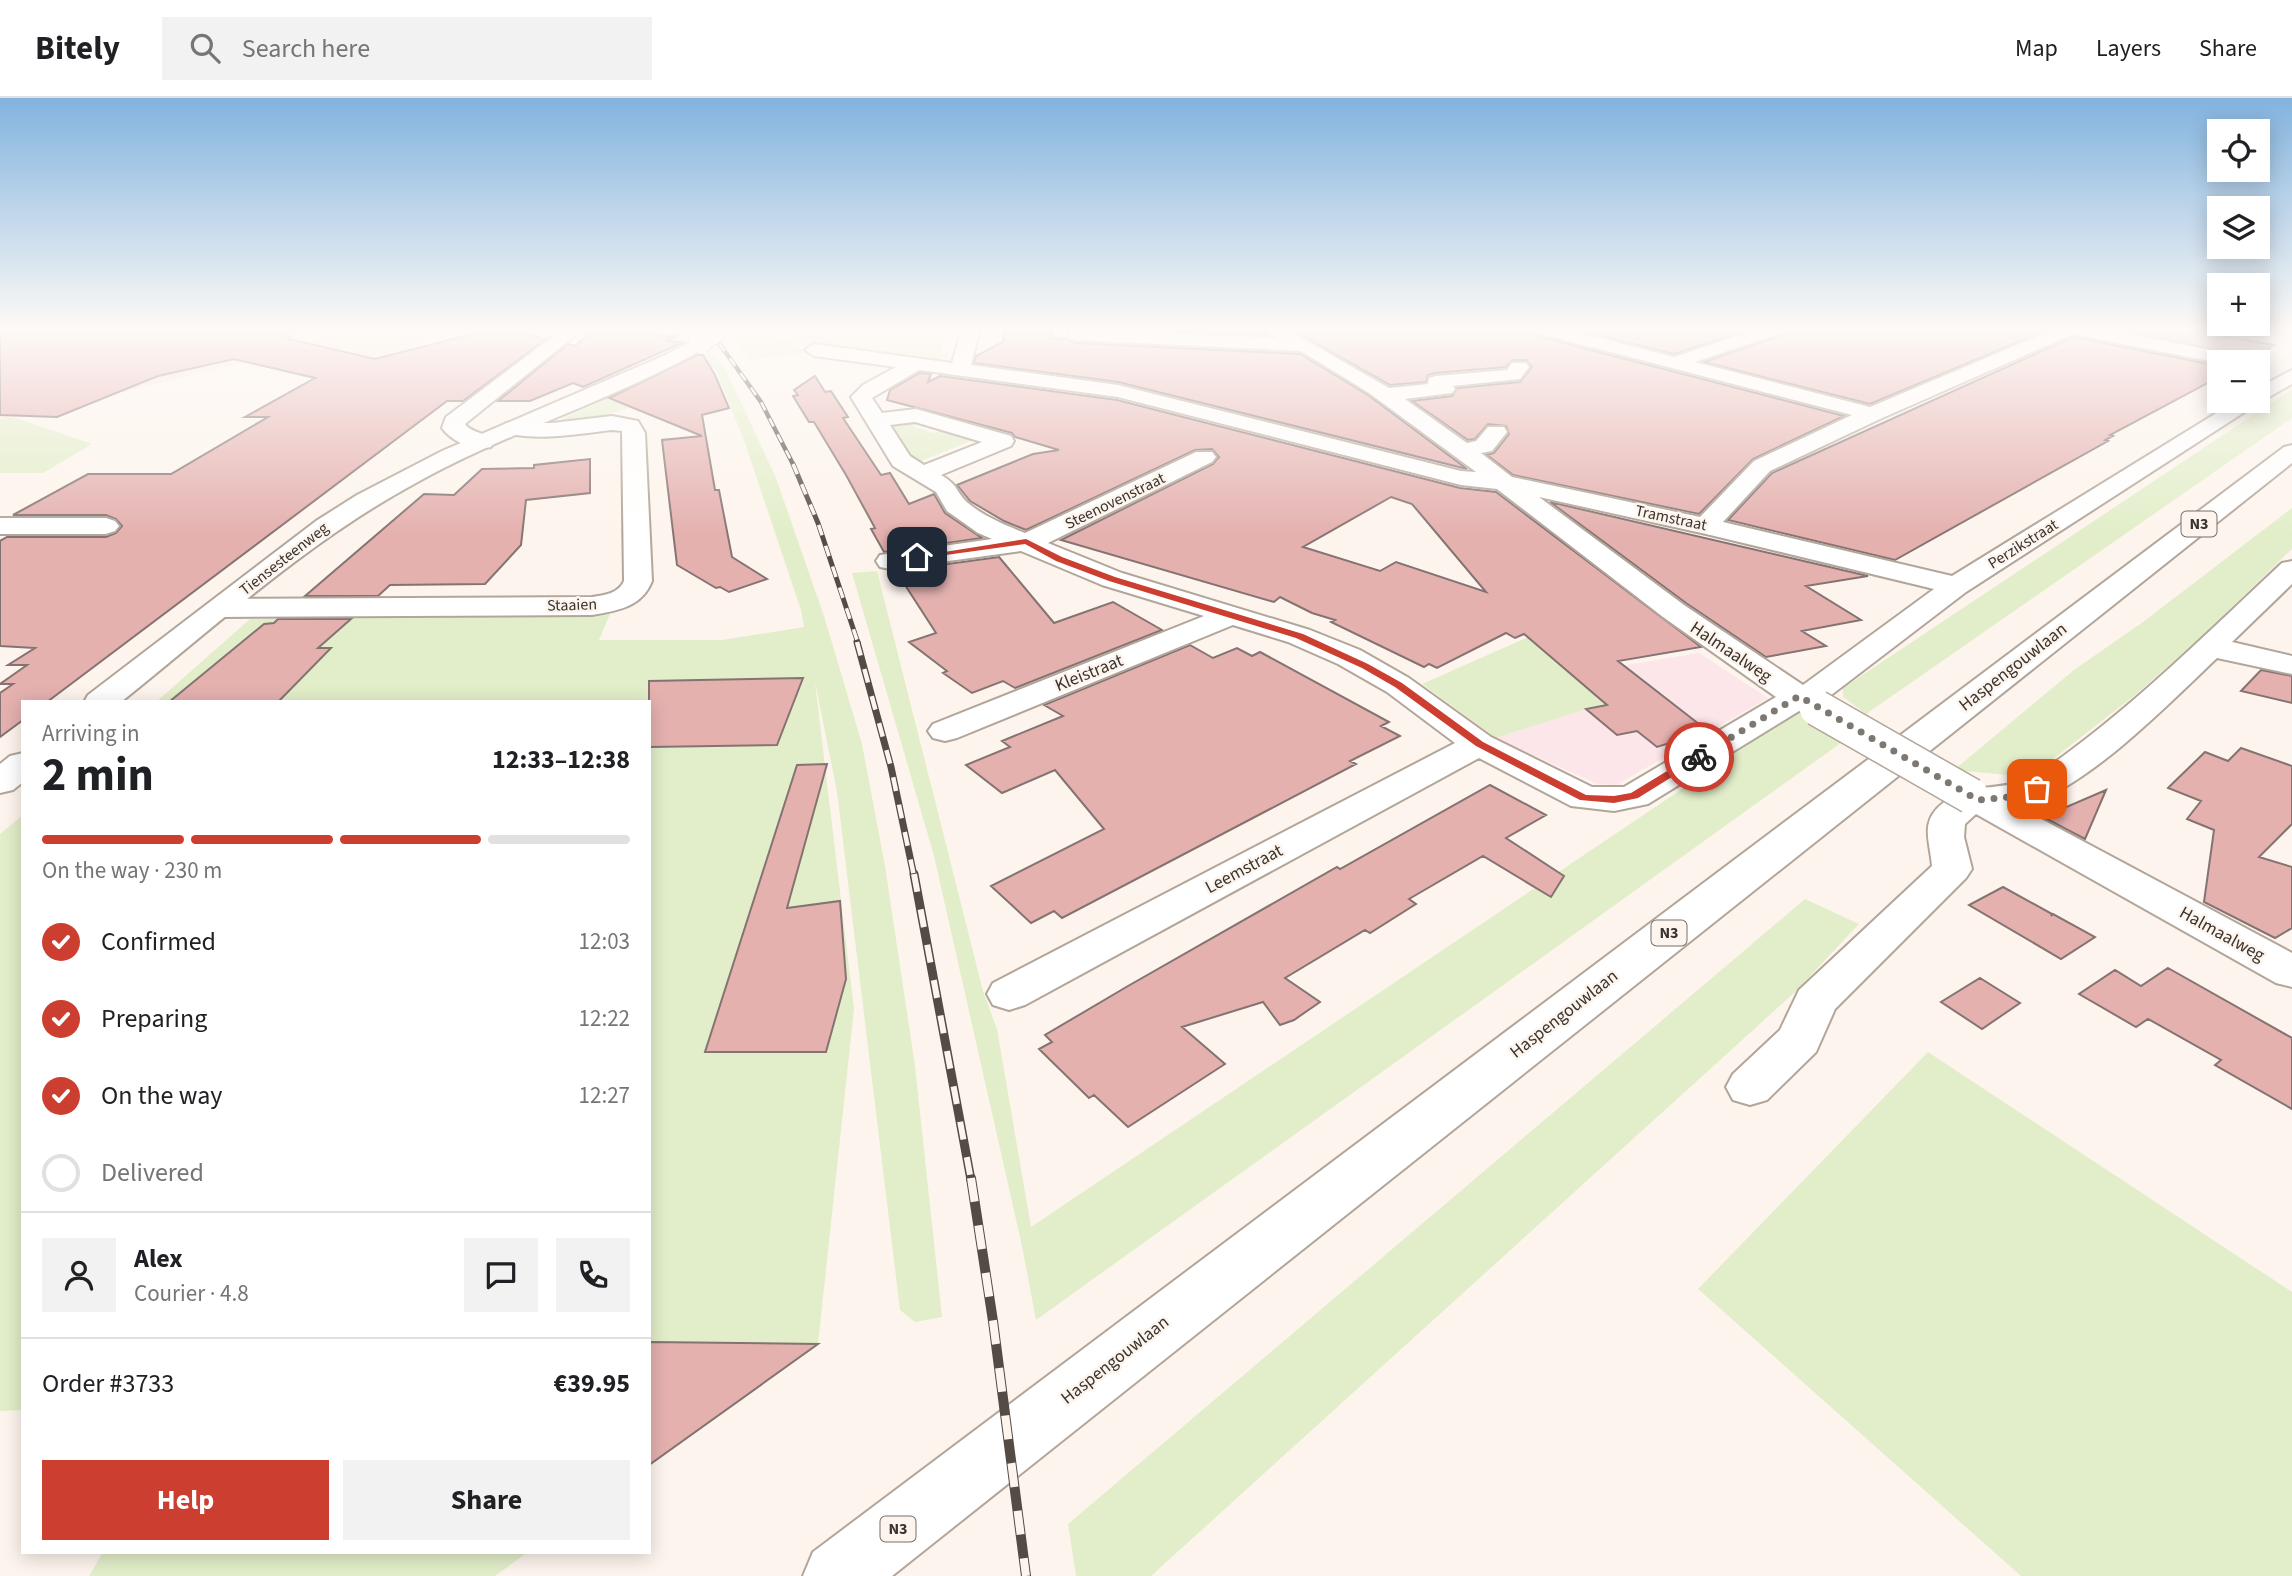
<!DOCTYPE html>
<meta charset="utf-8">
<style>
:root{--surface:#fff;--page:#f2f2f2;--text:#202124;--muted:#757577;--line:#e0e0e0;--accent:#cc3f30}
body{margin:0;font-family:"Source Sans 3",sans-serif;background:var(--page);color:var(--text);height:100vh;display:flex;flex-direction:column;font-size:26px;white-space:nowrap}
*{box-sizing:border-box;margin:0}
p{font-size:23px;color:var(--muted)}
.icon{flex:none;width:38px;height:38px;fill:none;stroke:currentColor;stroke-width:2;stroke-linecap:round;stroke-linejoin:round}
.map{position:relative;flex:1;overflow:hidden}
.sheet{position:absolute;left:21px;top:602px;width:630px;height:854px;display:flex;flex-direction:column;background:var(--surface);border-radius:0px;box-shadow:0 4px 18px #0003}
.sheet>*{flex:none}
.fabs{position:absolute;left:2207px;top:21px;display:grid;gap:14px}
.fabs a{display:grid;place-items:center;width:63px;height:63px;border-radius:0px;background:var(--surface);box-shadow:0 4px 18px #0003;font-size:35px}
.pin{position:absolute;display:grid;place-items:center;width:60px;height:60px;color:#fff;margin:-30px;border-radius:14px;box-shadow:0 4px 10px #0006}
.courier{position:absolute;display:grid;place-items:center;width:70px;height:70px;margin:-35px;border:5px solid #cc3f30;border-radius:50%;background:#fff;color:#222;box-shadow:0 2px 9px #0007}
.overview em{font-style:normal;font-weight:700}
.overview div{display:flex;flex-direction:column-reverse}
.overview{display:flex;align-items:center;justify-content:space-between;height:119px;padding:0 21px}
h1{font-size:46px;font-weight:700;line-height:52px}
.bar{display:grid;grid-template-columns:repeat(4,1fr);gap:10px 7px;align-content:center;height:84px;padding:0 21px}
.bar i{height:9px;border-radius:5px;background:var(--line)}
.bar .current{background:var(--accent)}
.bar p{grid-column:span 4}
.line{display:flex;align-items:center;gap:18px;padding:0 21px;border-top:2px solid var(--line)}
.line div{flex:1}
.round{display:grid;place-items:center;flex:none;width:74px;height:74px;border-radius:0px;background:var(--page)}
ol{padding:0 21px;list-style:none}
li{display:flex;align-items:center;gap:21px;height:77px}
li p{margin-inline-start:auto}
li .icon{padding:7px;border-radius:50%;background:var(--accent);color:#fff;stroke-width:4}
li:last-child{color:var(--muted)}
li i{width:38px;height:38px;border:4px solid var(--line);border-radius:50%}
.primary-button{display:flex;gap:14px;margin-top:auto;padding:14px 21px}
.primary-button a{flex:1;height:80px;border-radius:0px;background:var(--accent);color:#fff;font-size:28px;font-weight:700;line-height:80px;text-align:center}
.primary-button a+a{background:var(--page);color:var(--text)}
header{display:flex;align-items:center;gap:42px;box-sizing:border-box;height:98px;padding:0 35px;background:var(--surface);border-bottom:2px solid var(--line)}
header strong{font-size:33px}
nav{display:flex;gap:38px;margin-inline-start:auto;font-size:24px}
.search{width:490px;height:63px;background:var(--page);display:flex;align-items:center;gap:18px;box-sizing:border-box;padding:0 24px;border-radius:0px;color:var(--muted);font-size:26px}
.map>svg:first-child{display:block}
.industrial{fill:#fae9d7}
.education{fill:#fce6ea}
.green{fill:#e2eec9}
.building{fill:#e4b1af;stroke:#857372;stroke-width:2;fill-rule:evenodd}
.lines{fill:none;stroke-linecap:round;stroke-linejoin:round}
.minor-casing{stroke:#b2a599;stroke-width:4}
.major-casing{stroke:#b2a599;stroke-width:4}
.minor{fill:#fff;fill-rule:evenodd}
.major{fill:#fff;fill-rule:evenodd}
.rail-far4-casing{stroke:#524b46;stroke-width:4.5}
.rail-far3-casing{stroke:#524b46;stroke-width:5}
.rail-far2-casing{stroke:#524b46;stroke-width:7}
.rail-far1-casing{stroke:#524b46;stroke-width:9}
.rail-casing{stroke:#524b46;stroke-width:10}
.rail-far4{stroke:#fdf5ed;stroke-width:2.5;stroke-dasharray:9;stroke-linecap:butt}
.rail-far3{stroke:#fdf5ed;stroke-width:3.5;stroke-dasharray:11;stroke-linecap:butt}
.rail-far2{stroke:#fdf5ed;stroke-width:4.5;stroke-dasharray:14;stroke-linecap:butt}
.rail-far1{stroke:#fdf5ed;stroke-width:6;stroke-dasharray:18;stroke-linecap:butt}
.rail{stroke:#fdf5ed;stroke-width:8;stroke-dasharray:24;stroke-linecap:butt}
.minor-bridge-casing{stroke:#b2a599;stroke-width:38;stroke-linecap:butt}
.major-bridge-casing{stroke:#b2a599;stroke-width:22;stroke-linecap:butt}
.minor-bridge{stroke:#fff;stroke-width:35}
.major-bridge{stroke:#fff;stroke-width:20}
.route{fill:#cc3f30}
.done{stroke:#7e7872;stroke-width:7;stroke-dasharray:0 12.6}
.labels{text-anchor:middle;dominant-baseline:central;stroke-width:5;stroke-linejoin:round;paint-order:stroke}
.far-street-label{font-size:16px;fill:#3a342f;stroke:#fdf5ed}
.shield{fill:#fdf5ed;stroke:#746e68;stroke-width:2}
.shield-label{font-size:16px;font-weight:bold;fill:#3a342f}
.street-label{font-size:18px;fill:#3a342f;stroke:#fdf5ed}
</style>
<header>
<strong>Bitely</strong>
<div class="search"><svg class="icon" aria-label="search" viewBox="0 0 24 24"><circle cx="10" cy="10" r="6"/><path d="M15 15l6 6"/></svg>Search here</div>
<nav><a>Map</a><a>Layers</a><a>Share</a></nav>
</header>
<div class="map">
<svg width="2292" height="1478" viewBox="0 0 2292 1478">
<rect width="100%" height="100%" fill="#fdf5ed"/>
<path class="industrial" d="M 0,231 L 445,231 L 353,280 L 280,257 L 0,322 Z"/>
<path class="education" d="M 1699,555 L 1768,600 L 1616,687 L 1597,686 L 1496,640 L 1586,611 L 1606,607 L 1571,576 Z"/>
<path class="green" d="M 737,231 L 769,231 L 806,255 L 751,262 L 730,237 Z
M 780,231 L 948,231 L 941,254 L 948,256 L 947,261 L 943,265 L 810,250 Z
M 709,253 L 725,270 L 776,380 L 824,518 L 862,646 L 885,768 L 915,968 L 942,1219 L 915,1224 L 900,1212 L 837,694 L 815,584 L 854,911 L 818,1246 L 649,1367 L 649,604 L 156,604 L 250,521 L 610,516 L 599,542 L 722,542 L 804,529 L 801,512 L 745,345 L 715,270 L 703,269 C 660,299 608,324 554,325 Z
M 2292,291 L 2292,320 L 1866,616 L 1843,599 L 1843,590 Z
M 13,319 L 92,346 L 43,375 L 0,375 L 0,322 Z
M 891,323 L 923,324 L 912,328 L 934,335 L 946,331 L 978,340 L 916,365 L 884,329 Z
M 2292,410 L 2292,451 L 2198,542 L 2135,597 L 2030,679 L 1954,672 L 2074,572 L 2143,524 Z
M 877,473 L 983,893 L 997,931 L 1031,1129 L 1798,613 L 1845,642 L 1036,1222 L 1022,1148 L 934,758 L 852,475 Z
M 1528,539 L 1607,607 L 1586,611 L 1496,640 L 1422,586 Z
M 23,717 L 23,1312 L 0,1313 L 0,736 Z
M 1805,801 L 1859,826 L 1794,895 L 1151,1478 L 1076,1478 L 1068,1426 Z
M 1928,954 L 2292,1194 L 2292,1478 L 2021,1478 L 1698,1191 Z
M 103,1454 L 528,1454 L 495,1478 L 89,1478 Z"/>
<path class="building" d="M 0,231 L 288,231 L 289,241 L 375,261 L 492,231 L 504,231 L 546,241 L 463,303 L 447,303 L 47,604 L 23,604 L 23,622 L 0,639 L 0,595 L 13,586 L 0,586 L 27,567 L 8,567 L 35,550 L 0,548 L 0,443 L 7,439 L 106,439 L 116,435 L 122,428 L 116,421 L 106,417 L 13,417 L 88,376 L 171,376 L 268,319 L 245,319 L 315,280 L 234,261 L 158,278 L 57,319 L 0,317 Z
M 1019,231 L 1052,231 L 1051,240 L 1067,241 L 1076,245 L 1300,256 L 1368,297 L 1467,371 L 1118,284 L 974,265 L 976,258 L 1003,244 L 1005,233 L 1018,233 Z
M 1160,231 L 1262,231 L 1268,237 L 1159,232 Z
M 1291,231 L 1532,231 L 1537,238 L 1844,318 L 1753,361 L 1699,416 L 1513,377 L 1487,357 L 1494,355 L 1509,336 L 1506,328 L 1488,326 L 1475,341 L 1468,342 L 1412,303 L 1452,298 L 1457,290 L 1520,284 L 1532,269 L 1526,262 L 1512,262 L 1506,269 L 1435,275 L 1428,277 L 1426,284 L 1390,287 Z
M 1573,231 L 1751,231 L 1674,256 Z
M 1787,231 L 2049,231 L 1870,306 L 1704,264 L 1782,237 Z
M 2114,231 L 2186,231 L 2274,247 L 2255,260 Z
M 592,234 L 652,235 L 672,240 L 681,236 L 666,243 L 684,244 L 583,289 L 573,285 L 530,303 L 498,303 L 568,246 L 575,248 Z
M 2073,239 L 2219,268 L 2219,279 L 2110,337 L 2113,338 L 2105,342 L 2108,343 L 1895,462 L 1728,422 L 1772,375 Z
M 697,257 L 703,257 L 715,277 L 729,310 L 702,317 L 715,392 L 719,392 L 732,459 L 767,481 L 729,494 L 720,489 L 716,490 L 677,467 L 662,342 L 702,338 L 609,300 Z
M 920,275 L 931,276 L 928,284 L 940,278 L 1117,302 L 1460,390 L 1496,394 L 1701,549 L 1618,563 L 1708,633 L 1657,649 L 1637,633 L 1617,637 L 1586,611 L 1607,607 L 1524,536 L 1515,540 L 1506,535 L 1437,570 L 1429,566 L 1424,569 L 1331,524 L 1335,522 L 1312,515 L 1280,499 L 1274,504 L 1061,442 L 1213,366 L 1219,359 L 1212,351 L 1195,352 L 1026,432 L 1004,423 L 970,403 L 957,387 L 1033,356 L 1059,352 L 1015,339 L 1012,335 L 887,302 L 890,292 ZM 1391,399 L 1412,406 L 1486,494 L 1396,464 L 1380,473 L 1303,449 Z
M 815,278 L 825,294 L 831,293 L 848,319 L 843,320 L 881,377 L 890,375 L 909,406 L 934,396 L 945,415 L 982,440 L 884,454 L 871,431 L 875,430 L 846,377 L 814,324 L 809,324 L 793,298 L 798,297 L 794,292 Z
M 590,361 L 590,395 L 526,402 L 521,447 L 485,486 L 390,487 L 378,498 L 305,498 L 424,396 L 454,397 L 482,371 L 534,370 L 534,367 Z
M 1550,404 L 1868,478 L 1806,488 L 1861,522 L 1802,533 L 1826,548 L 1766,559 L 1686,505 Z
M 999,459 L 1054,525 L 1113,504 L 1162,532 L 1015,590 L 1003,583 L 972,595 L 943,575 L 947,573 L 909,544 L 936,535 L 896,473 Z
M 278,521 L 351,521 L 318,550 L 331,550 L 278,604 L 169,604 L 264,526 L 274,525 Z
M 1190,547 L 1213,560 L 1237,550 L 1252,558 L 1260,554 L 1389,624 L 1381,628 L 1400,638 L 1350,663 L 1356,666 L 1062,820 L 1054,813 L 1031,825 L 991,788 L 1104,731 L 1055,672 L 1002,695 L 966,667 L 1010,649 L 1002,643 L 1063,618 L 1044,607 Z
M 2261,572 L 2292,578 L 2292,605 L 2241,593 Z
M 803,580 L 777,647 L 649,649 L 649,583 Z
M 2241,650 L 2292,668 L 2292,726 L 2259,759 L 2292,769 L 2292,830 L 2275,840 L 2204,804 L 2214,732 L 2187,721 L 2201,703 L 2168,690 L 2205,654 L 2228,663 Z
M 827,666 L 787,810 L 840,803 L 846,881 L 826,954 L 705,954 L 797,667 Z
M 1490,687 L 1546,717 L 1506,740 L 1564,778 L 1551,799 L 1483,758 L 1409,801 L 1416,806 L 1370,835 L 1365,832 L 1285,880 L 1320,904 L 1294,922 L 1280,927 L 1263,904 L 1182,929 L 1225,966 L 1128,1029 L 1094,997 L 1089,1000 L 1039,951 L 1052,944 L 1045,937 L 1128,888 L 1337,769 L 1340,771 Z
M 2106,692 L 2085,741 L 2043,719 Z
M 2003,789 L 2052,816 L 2051,818 L 2053,816 L 2095,839 L 2061,861 L 1969,807 Z
M 2168,870 L 2292,940 L 2292,1011 L 2215,967 L 2221,962 L 2148,921 L 2136,929 L 2079,896 L 2115,872 L 2141,888 Z
M 1980,880 L 2020,905 L 1982,931 L 1941,904 Z
M 649,1244 L 818,1246 L 649,1367 Z"/>
<g class="lines">
<g class="minor-casing">
<path id="minor" d="M 563,231 L 583,231 L 465,326 C 472,336 488,334 494,344 L 491,349 C 474,353 452,344 442,330 L 446,319 Z
M 652,231 L 680,231 L 681,232 L 672,237 L 655,235 Z
M 962,231 L 980,231 L 971,267 L 1118,287 L 1461,373 L 1476,374 L 1369,295 L 1301,253 L 1076,242 L 1070,241 L 1068,231 L 1277,240 L 1264,231 L 1286,231 L 1389,290 L 1428,286 L 1429,280 L 1436,278 L 1507,272 L 1512,265 L 1526,265 L 1529,269 L 1520,281 L 1453,288 L 1455,291 L 1452,295 L 1405,301 L 1467,345 L 1476,343 L 1488,329 L 1504,329 L 1507,334 L 1492,353 L 1481,355 L 1512,379 L 1700,419 L 1754,363 L 1852,317 L 1538,235 L 1535,231 L 1564,231 L 1674,259 L 1758,231 L 1784,231 L 1781,235 L 1695,264 L 1870,309 L 2055,231 L 2102,231 L 2252,260 L 2254,264 L 2219,265 L 2073,236 L 1880,321 L 1770,373 L 1723,424 L 1952,478 L 2236,303 L 2258,303 L 2258,290 L 2292,272 L 2292,286 L 2260,304 L 1966,494 L 1826,601 L 1834,610 L 1829,617 L 1817,620 L 1799,613 L 1648,706 L 1614,713 L 1571,708 L 1479,660 L 1025,907 L 1009,912 L 993,907 L 987,896 L 993,885 L 1455,645 L 1387,594 L 1338,566 L 1288,544 L 1233,527 L 957,640 L 945,643 L 933,640 L 928,633 L 933,626 L 1204,518 L 1102,487 L 1021,453 L 890,471 L 880,469 L 876,463 L 880,457 L 992,441 L 978,435 L 947,413 L 936,394 L 893,368 L 851,299 L 863,287 L 896,269 L 814,258 L 805,252 L 814,246 L 952,265 ZM 919,272 L 1118,299 L 1461,387 L 1497,391 L 1663,519 L 1776,599 L 1624,689 L 1592,689 L 1491,639 L 1409,580 L 1360,552 L 1310,532 L 1122,475 L 1048,445 L 1212,364 L 1216,359 L 1212,354 L 1196,354 L 1025,435 C 1005,427 985,419 968,405 C 956,395 959,387 941,377 L 1011,348 L 1014,343 L 1011,338 L 916,311 L 882,315 L 872,300 ZM 915,324 L 982,344 L 924,367 L 910,358 L 890,327 ZM 1539,399 L 1706,436 L 1934,491 L 1803,587 L 1684,507 Z
M 612,318 L 638,323 L 645,335 L 652,483 C 642,509 617,513 592,517 L 221,519 L 211,516 L 206,510 L 211,504 L 221,501 L 592,499 C 604,497 618,496 624,483 L 622,333 L 612,332 C 577,336 541,343 506,335 L 503,330 L 506,325 L 552,325 Z
M 0,420 L 106,420 L 115,423 L 119,428 L 115,433 L 106,436 L 0,436 Z
M 2292,463 L 2292,486 L 2232,544 L 2292,558 L 2292,576 L 2217,560 C 2167,607 2085,693 2019,709 L 2292,855 L 2292,889 L 2276,885 L 1976,716 L 1965,726 L 1964,739 L 1972,771 L 1966,780 L 1835,911 L 1816,954 L 1767,1002 L 1750,1007 L 1733,1002 L 1726,989 L 1733,976 L 1780,932 L 1799,892 L 1932,768 C 1930,742 1919,724 1943,705 C 1972,681 2007,697 2041,674 C 2128,614 2205,537 2282,465 Z"/>
</g>
<g class="major-casing">
<path id="major" d="M 700,239 L 707,241 L 709,245 L 707,249 C 613,303 508,333 414,386 C 307,444 216,528 121,604 L 84,604 L 88,597 L 316,423 L 357,397 L 442,353 L 663,258 Z
M 2292,347 L 2292,365 L 892,1478 L 803,1478 L 813,1454 L 2284,349 Z
M 23,655 L 23,684 L 13,692 L 0,695 L 0,666 L 10,658 Z"/>
</g>
<use href="#minor" class="minor"/>
<use href="#major" class="major"/>
<g class="rail-far4-casing">
<path id="rail-far4" d="M 709,231 L 761,304 L 794,368"/>
</g>
<g class="rail-far3-casing">
<path id="rail-far3" d="M 793,366 L 818,425 L 858,545"/>
</g>
<g class="rail-far2-casing">
<path id="rail-far2" d="M 857,544 L 891,669 L 914,778"/>
</g>
<g class="rail-far1-casing">
<path id="rail-far1" d="M 914,776 L 971,1082"/>
</g>
<g class="rail-casing">
<path id="rail" d="M 971,1080 L 993,1223 L 1026,1478"/>
</g>
<use href="#rail-far4" class="rail-far4"/>
<use href="#rail-far3" class="rail-far3"/>
<use href="#rail-far2" class="rail-far2"/>
<use href="#rail-far1" class="rail-far1"/>
<use href="#rail" class="rail"/>
<g class="minor-bridge-casing">
<path id="minor-bridge" d="M 1817,610 L 1971,698"/>
</g>
<g class="major-bridge-casing">
<path id="major-bridge" d="M 700,245 L 720,231"/>
</g>
<use href="#minor-bridge" class="minor-bridge"/>
<use href="#major-bridge" class="major-bridge"/>
</g>
<linearGradient id="sky" x2="0" y2="1"><stop stop-color="#82b3de"/><stop offset="0.53" stop-color="#fefaf7"/><stop offset="1" stop-color="#fefaf7" stop-opacity="0"/></linearGradient>
<rect width="2292" height="437" fill="url(#sky)"/>
<path class="route" d="M 1026,441 L 1062,459 L 1115,479 L 1303,536 L 1368,566 L 1402,585 L 1483,644 L 1586,697 L 1614,698 L 1631,695 L 1695,656 L 1704,659 L 1638,700 L 1614,705 L 1580,702 L 1476,648 L 1395,589 L 1362,570 L 1296,540 L 1109,483 L 1056,463 L 1025,446 L 917,461 L 913,459 Z"/>
<g class="lines">
<path class="done" d="M 1699,659 L 1799,598 L 1978,702 L 2019,698 L 2037,691"/>
</g>
<g class="labels">
<g class="far-street-label">
<text transform="translate(1115 403) rotate(-26)">Steenovenstraat</text>
<text transform="translate(1671 420) rotate(12)">Tramstraat</text>
<text transform="translate(2023 446) rotate(-32)">Perzikstraat</text>
<text transform="translate(284 461) rotate(-38)">Tiensesteenweg</text>
<text transform="translate(572 507) rotate(-2)">Staaien</text>
</g>
<g class="shield">
<rect x="2181.5" y="413.5" width="35" height="25" rx="5"/>
<rect x="1651.5" y="822.5" width="35" height="25" rx="5"/>
<rect x="880.5" y="1418.5" width="35" height="25" rx="5"/>
</g>
<g class="shield-label">
<text x="2199" y="426">N3</text>
<text x="1669" y="835">N3</text>
<text x="898" y="1431">N3</text>
</g>
<g class="street-label">
<text transform="translate(1731 554) rotate(34)">Halmaalweg</text>
<text transform="translate(2013 569) rotate(-38)">Haspengouwlaan</text>
<text transform="translate(1089 575) rotate(-22)">Kleistraat</text>
<text transform="translate(1244 771) rotate(-28)">Leemstraat</text>
<text transform="translate(2222 836) rotate(29)">Halmaalweg</text>
<text transform="translate(1564 916) rotate(-38)">Haspengouwlaan</text>
<text transform="translate(1115 1262) rotate(-38)">Haspengouwlaan</text>
</g>
</g>
</svg>
<div class="fabs">
<a><svg class="icon" aria-label="locate" viewBox="0 0 24 24"><circle cx="12" cy="12" r="6"/><path d="M12 2v4M12 18v4M2 12h4M18 12h4"/></svg></a>
<a><svg class="icon" aria-label="layers" viewBox="0 0 24 24"><path d="M12 4l9 5-9 5-9-5zM3 14l9 5 9-5"/></svg></a>
<a>+</a>
<a>−</a>
</div>
<div class="pin" style="left:2037px;top:691px;background:#ea580c"><svg class="icon" aria-label="bag" viewBox="0 0 24 24"><path d="M5 8h14l-1 12H6zM9 8a3 3 0 0 1 6 0"/></svg></div>
<div class="pin" style="left:917px;top:459px;background:#1f2937"><svg class="icon" aria-label="home" viewBox="0 0 24 24"><path d="M3 11l9-7 9 7M6 9v11h12V9"/></svg></div>
<div class="courier" style="left:1699px;top:659px"><svg class="icon" aria-label="bike" viewBox="0 0 24 24"><circle cx="6" cy="16" r="4"/><circle cx="18" cy="16" r="4"/><path d="M6 16l4-8h5l3 8M10 8l3 8H6M13 5h3"/></svg></div>
<section class="sheet">
<div class="overview"><div><h1>2 min</h1><p>Arriving in</p></div><em>12:33–12:38</em></div>
<div class="bar"><i class="current"></i><i class="current"></i><i class="current"></i><i></i><p>On the way · 230 m</p></div>
<ol>
<li><svg class="icon" aria-label="check" viewBox="0 0 24 24"><path d="M5 12l5 5 9-10"/></svg>Confirmed<p>12:03</p></li>
<li><svg class="icon" aria-label="check" viewBox="0 0 24 24"><path d="M5 12l5 5 9-10"/></svg>Preparing<p>12:22</p></li>
<li><svg class="icon" aria-label="check" viewBox="0 0 24 24"><path d="M5 12l5 5 9-10"/></svg>On the way<p>12:27</p></li>
<li><i></i>Delivered</li>
</ol>
<div class="line" style="height:126px"><a class="round"><svg class="icon" aria-label="person" viewBox="0 0 24 24"><circle cx="12" cy="8" r="4"/><path d="M4 21q1-7 8-7t8 7"/></svg></a><div><b>Alex</b><p>Courier · 4.8</p></div><a class="round"><svg class="icon" aria-label="chat" viewBox="0 0 24 24"><path d="M4 5h16v11H9l-5 4z"/></svg></a><a class="round"><svg class="icon" aria-label="phone" viewBox="0 0 24 24"><path d="M5 4h4l2 5-3 2q2 4 5 5l2-3 5 2v4C11 20 4 13 5 4z"/></svg></a></div>
<div class="line" style="height:91px"><div>Order #3733</div><b>€39.95</b></div>
<div class="primary-button"><a>Help</a><a>Share</a></div>
</section>
</div>
